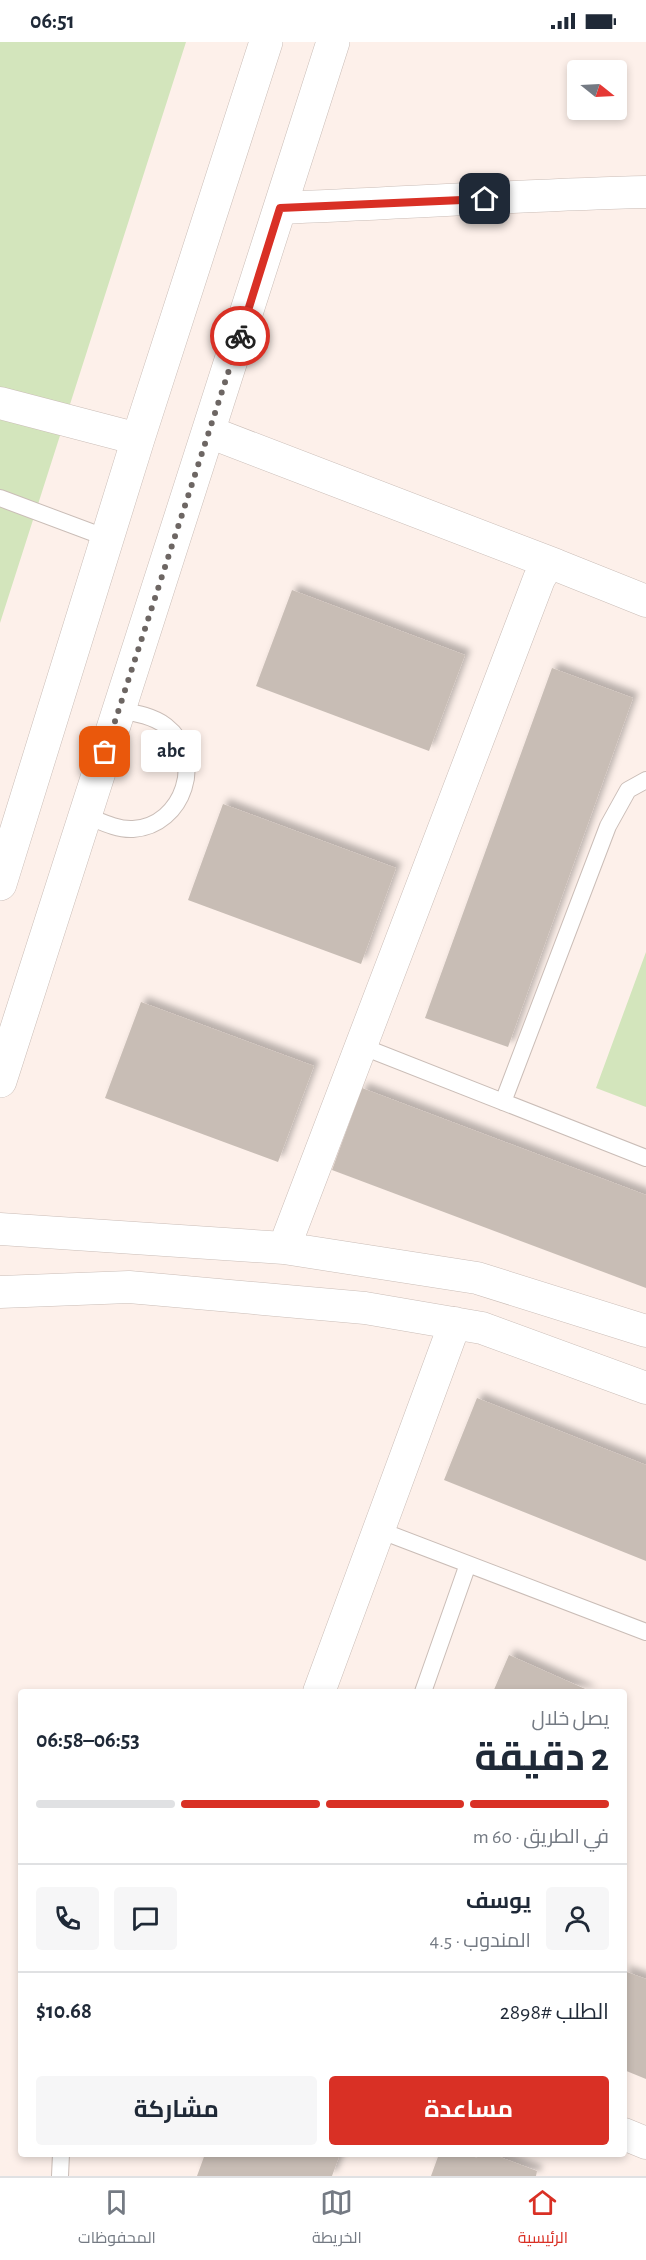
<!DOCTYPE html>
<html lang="ar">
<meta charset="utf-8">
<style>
:root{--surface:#fff;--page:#f6f6f7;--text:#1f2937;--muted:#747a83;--line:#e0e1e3;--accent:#d93025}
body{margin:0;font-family:"Alegreya Sans",Cairo,sans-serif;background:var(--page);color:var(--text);direction:rtl;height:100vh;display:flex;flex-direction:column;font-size:22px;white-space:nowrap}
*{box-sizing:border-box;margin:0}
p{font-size:20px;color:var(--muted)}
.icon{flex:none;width:33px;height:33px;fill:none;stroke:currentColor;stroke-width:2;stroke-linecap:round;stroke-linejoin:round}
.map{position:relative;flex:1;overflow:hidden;direction:ltr}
.side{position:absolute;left:18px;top:1647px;width:609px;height:468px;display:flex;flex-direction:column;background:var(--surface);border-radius:6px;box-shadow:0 3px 9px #0003;direction:rtl}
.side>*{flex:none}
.needle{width:39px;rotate:108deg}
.tools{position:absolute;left:567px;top:18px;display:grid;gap:12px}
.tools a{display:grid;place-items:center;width:60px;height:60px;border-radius:6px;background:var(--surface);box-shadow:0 3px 9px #0003;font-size:30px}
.pin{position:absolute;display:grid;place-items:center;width:51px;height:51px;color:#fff;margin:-26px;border-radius:12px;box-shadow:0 3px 9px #0006}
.courier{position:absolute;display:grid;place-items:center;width:60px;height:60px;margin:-30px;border:4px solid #d93025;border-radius:50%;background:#fff;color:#222;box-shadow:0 2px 8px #0007}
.bubble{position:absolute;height:42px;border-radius:6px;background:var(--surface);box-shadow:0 3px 9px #0003;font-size:20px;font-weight:700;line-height:42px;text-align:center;direction:rtl}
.overview em{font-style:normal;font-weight:700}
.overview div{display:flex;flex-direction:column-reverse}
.overview{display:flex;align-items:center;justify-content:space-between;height:102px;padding:0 18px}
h1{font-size:39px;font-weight:700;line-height:45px}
.bar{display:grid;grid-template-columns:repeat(4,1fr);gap:9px 6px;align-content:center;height:72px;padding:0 18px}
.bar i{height:8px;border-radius:4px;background:var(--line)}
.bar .on{background:var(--accent)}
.bar p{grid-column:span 4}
.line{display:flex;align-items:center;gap:15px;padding:0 18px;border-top:2px solid var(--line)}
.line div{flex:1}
.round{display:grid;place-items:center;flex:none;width:63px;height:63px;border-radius:6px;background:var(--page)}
.primary-button{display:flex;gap:12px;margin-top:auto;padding:12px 18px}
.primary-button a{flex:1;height:69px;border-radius:6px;background:var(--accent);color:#fff;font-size:24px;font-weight:700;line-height:69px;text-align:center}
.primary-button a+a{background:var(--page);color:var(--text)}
.status{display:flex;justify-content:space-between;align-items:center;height:42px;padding:0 30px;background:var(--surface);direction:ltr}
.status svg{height:16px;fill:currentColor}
.menu{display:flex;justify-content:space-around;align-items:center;height:84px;border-top:2px solid var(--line);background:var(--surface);font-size:16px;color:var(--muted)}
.menu a{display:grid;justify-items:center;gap:3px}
.menu .on{color:var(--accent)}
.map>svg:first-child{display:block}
.green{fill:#d3e5bc}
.building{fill:#c8bdb5;filter:url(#shadow)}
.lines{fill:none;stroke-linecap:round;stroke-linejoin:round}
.lane-casing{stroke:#cabdb7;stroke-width:18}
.street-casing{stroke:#cabdb7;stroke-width:33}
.secondary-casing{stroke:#cabdb7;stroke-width:34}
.lane{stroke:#fff;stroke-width:16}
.street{stroke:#fff;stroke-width:32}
.secondary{stroke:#fff;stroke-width:33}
.done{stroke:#6d6663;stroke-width:6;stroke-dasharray:0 10.8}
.route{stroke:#d93025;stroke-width:8}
</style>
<div class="status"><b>06:51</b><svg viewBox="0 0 49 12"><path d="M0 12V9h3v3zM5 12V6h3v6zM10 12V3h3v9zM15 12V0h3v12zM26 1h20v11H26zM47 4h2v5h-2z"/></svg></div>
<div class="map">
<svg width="646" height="2134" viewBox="0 0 646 2134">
<defs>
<filter id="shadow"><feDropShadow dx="5.5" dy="-5.5" stdDeviation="3" flood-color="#0004"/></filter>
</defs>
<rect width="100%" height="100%" fill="#fdf0ea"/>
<path class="green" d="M 0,0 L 186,0 L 0,581 Z
M 646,910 L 646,1065 L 596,1046 Z"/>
<path class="building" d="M 292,548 L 465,613 L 429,709 L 256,644 Z
M 552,626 L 633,656 L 508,1005 L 425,976 Z
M 223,762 L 396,826 L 361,922 L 188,858 Z
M 141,960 L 314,1024 L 278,1120 L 105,1056 Z
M 362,1046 L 646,1153 L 646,1246 L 332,1128 Z
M 477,1356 L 646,1423 L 646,1519 L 444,1438 Z
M 509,1613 L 592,1650 L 493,1650 Z
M 624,1929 L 646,1937 L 646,2037 L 624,2028 Z
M 205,2112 L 340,2112 L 332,2134 L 197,2134 Z
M 439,2112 L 466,2112 L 477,2116 L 478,2112 L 492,2112 L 537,2129 L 536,2134 L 431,2134 Z"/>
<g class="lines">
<g class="lane-casing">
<path id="lane" d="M 0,456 L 107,496
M 85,773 C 100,779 117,788 133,787 C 184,784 206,715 166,684 C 153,674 135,671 119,668
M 361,1004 L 646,1116
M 503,1060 L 608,784 L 628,748 L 646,738
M 379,1488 L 646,1590
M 423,1650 L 468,1522
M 60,2134 L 61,2112"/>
</g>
<g class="street-casing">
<path id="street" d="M 280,166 C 402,161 524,153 646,150
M 0,361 L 138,397
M 209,390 L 556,523
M 0,1187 L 284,1206 L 477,1236 L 646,1289
M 284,1206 L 539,537 L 545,527 L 556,523 L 646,559
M 0,1250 L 129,1245 L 365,1266 L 482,1286 L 646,1346
M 319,1650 L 455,1281
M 624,2092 L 646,2101"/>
</g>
<g class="secondary-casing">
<path id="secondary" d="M 0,842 L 138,397 L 266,0
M 0,1039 L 333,0"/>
</g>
<use href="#lane" class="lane"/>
<use href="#street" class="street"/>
<use href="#secondary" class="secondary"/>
</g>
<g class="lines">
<path class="done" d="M 105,710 L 240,294"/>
<path class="route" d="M 240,294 L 280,166 L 485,157"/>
</g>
</svg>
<div class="tools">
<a><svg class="needle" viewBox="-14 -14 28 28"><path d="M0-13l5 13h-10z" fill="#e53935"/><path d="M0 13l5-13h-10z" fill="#747a83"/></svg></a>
</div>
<div class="pin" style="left:105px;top:710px;background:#ea580c"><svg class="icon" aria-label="bag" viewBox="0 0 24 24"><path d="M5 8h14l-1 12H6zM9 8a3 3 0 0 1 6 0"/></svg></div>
<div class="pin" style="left:485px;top:157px;background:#1f2937"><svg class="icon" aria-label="home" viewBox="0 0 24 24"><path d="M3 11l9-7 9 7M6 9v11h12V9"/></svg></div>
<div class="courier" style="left:240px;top:294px"><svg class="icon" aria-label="bike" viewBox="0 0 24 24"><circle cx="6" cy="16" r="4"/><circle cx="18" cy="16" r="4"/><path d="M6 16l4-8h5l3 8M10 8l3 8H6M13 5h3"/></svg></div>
<div class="bubble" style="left:141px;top:688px;width:60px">abc</div>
<section class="side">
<div class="overview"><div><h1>2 دقيقة</h1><p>يصل خلال</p></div><em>06:53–06:58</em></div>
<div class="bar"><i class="on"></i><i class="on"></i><i class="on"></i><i></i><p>في الطريق · 60 m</p></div>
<div class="line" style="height:108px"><a class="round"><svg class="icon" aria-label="person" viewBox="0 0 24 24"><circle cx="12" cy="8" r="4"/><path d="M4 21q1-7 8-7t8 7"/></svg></a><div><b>يوسف</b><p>المندوب · 4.5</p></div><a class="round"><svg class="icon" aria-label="chat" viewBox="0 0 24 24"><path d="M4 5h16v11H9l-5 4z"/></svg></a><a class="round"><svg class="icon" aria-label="phone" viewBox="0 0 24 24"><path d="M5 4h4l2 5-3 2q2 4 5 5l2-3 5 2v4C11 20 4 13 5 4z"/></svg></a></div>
<div class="line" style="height:78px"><div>الطلب #2898</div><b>$10.68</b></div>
<div class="primary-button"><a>مساعدة</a><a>مشاركة</a></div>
</section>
</div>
<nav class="menu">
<a class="on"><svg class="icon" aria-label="home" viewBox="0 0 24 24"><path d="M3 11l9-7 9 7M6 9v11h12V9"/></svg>الرئيسية</a>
<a><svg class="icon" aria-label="map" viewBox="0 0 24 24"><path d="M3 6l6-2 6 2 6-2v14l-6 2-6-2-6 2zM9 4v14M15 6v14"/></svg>الخريطة</a>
<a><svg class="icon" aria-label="saved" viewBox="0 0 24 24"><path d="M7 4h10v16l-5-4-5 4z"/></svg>المحفوظات</a>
</nav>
